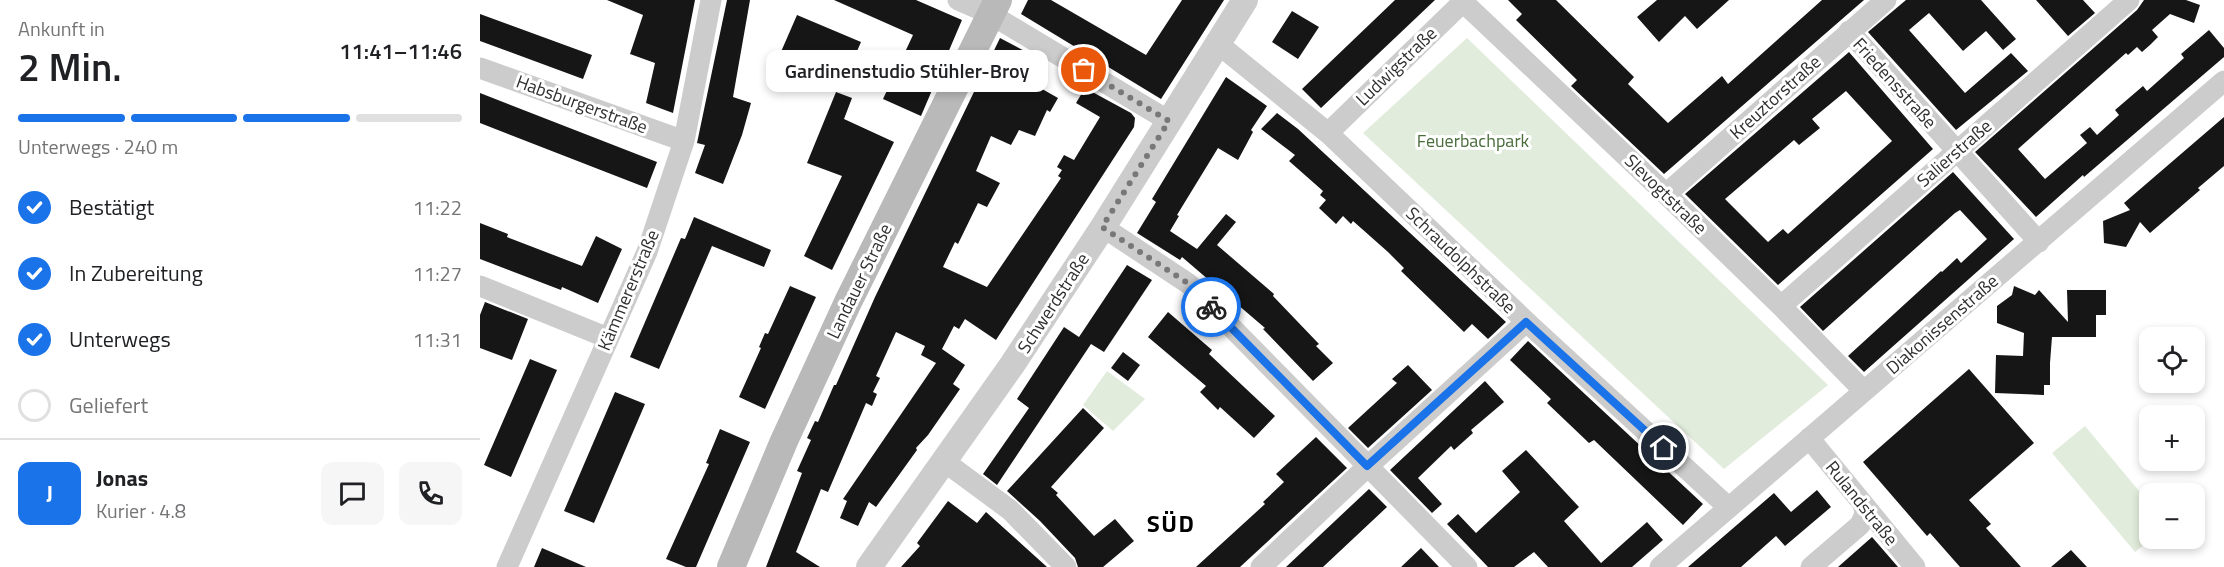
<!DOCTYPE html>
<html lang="de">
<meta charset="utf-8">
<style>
:root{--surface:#fff;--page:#f6f6f6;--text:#202124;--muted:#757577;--line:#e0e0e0;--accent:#1a73e8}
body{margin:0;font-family:"Titillium Web",sans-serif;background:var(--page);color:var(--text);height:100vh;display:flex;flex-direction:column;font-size:22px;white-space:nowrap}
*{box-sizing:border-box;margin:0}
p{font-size:20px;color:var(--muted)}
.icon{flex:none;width:33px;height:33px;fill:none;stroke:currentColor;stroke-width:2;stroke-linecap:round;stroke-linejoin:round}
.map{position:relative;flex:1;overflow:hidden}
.drawer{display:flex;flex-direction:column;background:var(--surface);width:480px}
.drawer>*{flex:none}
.fabs{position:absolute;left:1659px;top:327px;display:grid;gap:12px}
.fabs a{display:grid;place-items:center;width:66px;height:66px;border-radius:12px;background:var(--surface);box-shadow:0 3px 9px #0003;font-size:30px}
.pin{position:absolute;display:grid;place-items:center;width:51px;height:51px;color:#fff;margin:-26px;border:3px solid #fff;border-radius:50%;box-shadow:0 2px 6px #0007}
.courier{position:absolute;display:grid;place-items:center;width:60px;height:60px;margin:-30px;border:4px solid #1a73e8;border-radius:50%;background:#fff;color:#222;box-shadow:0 2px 8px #0007}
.bubble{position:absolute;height:42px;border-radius:12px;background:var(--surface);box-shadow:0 3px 9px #0003;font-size:20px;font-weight:600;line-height:42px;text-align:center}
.summary em{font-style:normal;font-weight:600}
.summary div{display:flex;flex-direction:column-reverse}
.summary{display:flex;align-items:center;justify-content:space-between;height:102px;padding:0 18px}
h1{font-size:39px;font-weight:600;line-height:45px}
.bar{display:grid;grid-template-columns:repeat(4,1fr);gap:9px 6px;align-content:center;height:72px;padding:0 18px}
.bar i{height:8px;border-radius:4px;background:var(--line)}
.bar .active{background:var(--accent)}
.bar p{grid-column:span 4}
.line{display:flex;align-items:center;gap:15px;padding:0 18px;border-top:2px solid var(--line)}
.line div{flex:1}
.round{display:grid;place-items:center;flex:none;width:63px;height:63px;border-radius:12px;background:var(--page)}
ol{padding:0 18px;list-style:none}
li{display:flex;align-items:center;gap:18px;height:66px}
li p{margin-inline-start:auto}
li .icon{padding:6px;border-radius:50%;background:var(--accent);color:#fff;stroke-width:4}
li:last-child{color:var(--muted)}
li i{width:33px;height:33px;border:3px solid var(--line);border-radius:50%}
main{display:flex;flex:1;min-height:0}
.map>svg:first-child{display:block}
.green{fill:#e1ecdc}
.building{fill:#161616;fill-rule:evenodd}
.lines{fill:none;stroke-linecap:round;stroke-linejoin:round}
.minor{stroke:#ccc;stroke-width:21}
.tertiary{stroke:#ccc;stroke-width:26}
.secondary{stroke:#b9b9b9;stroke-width:28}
.done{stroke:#787878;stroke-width:6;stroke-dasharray:0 10.8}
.route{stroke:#1a73e8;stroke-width:8}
.labels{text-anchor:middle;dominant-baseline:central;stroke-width:6;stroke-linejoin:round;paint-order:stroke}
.street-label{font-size:18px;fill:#2f2f2f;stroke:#fff}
.park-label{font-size:18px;fill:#486c3a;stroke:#fff}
.district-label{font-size:24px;font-weight:bold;letter-spacing:1.5px;fill:#000;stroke:#fff}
</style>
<main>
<section class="drawer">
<div class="summary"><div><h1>2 Min.</h1><p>Ankunft in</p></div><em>11:41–11:46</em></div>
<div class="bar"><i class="active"></i><i class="active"></i><i class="active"></i><i></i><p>Unterwegs · 240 m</p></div>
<ol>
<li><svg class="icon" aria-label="check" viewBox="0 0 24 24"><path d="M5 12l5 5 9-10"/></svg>Bestätigt<p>11:22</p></li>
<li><svg class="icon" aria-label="check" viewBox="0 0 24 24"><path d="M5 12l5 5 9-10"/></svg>In Zubereitung<p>11:27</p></li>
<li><svg class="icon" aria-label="check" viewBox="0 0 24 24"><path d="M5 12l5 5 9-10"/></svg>Unterwegs<p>11:31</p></li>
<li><i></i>Geliefert</li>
</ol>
<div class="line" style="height:108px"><b class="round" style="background:var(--accent);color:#fff">J</b><div><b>Jonas</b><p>Kurier · 4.8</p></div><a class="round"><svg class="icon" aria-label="chat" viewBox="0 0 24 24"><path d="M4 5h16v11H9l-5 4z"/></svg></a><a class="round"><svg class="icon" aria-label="phone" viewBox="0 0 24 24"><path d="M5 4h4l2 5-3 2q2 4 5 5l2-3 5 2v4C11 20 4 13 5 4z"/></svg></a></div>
</section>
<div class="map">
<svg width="1744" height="567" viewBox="0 0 1744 567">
<rect width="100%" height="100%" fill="#fff"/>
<path class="green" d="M 987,38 L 1348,385 L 1244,469 L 883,133 Z
M 627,371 L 665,399 L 633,431 L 603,405 Z
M 1605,426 L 1669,503 L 1671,539 L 1655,552 L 1572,453 Z"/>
<path class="building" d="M 127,0 L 215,0 L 193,113 L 166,103 L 175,63 L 150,54 L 163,15 Z
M 247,0 L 270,0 L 253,97 L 271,103 L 262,135 L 243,184 L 215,173 L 225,145 L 217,143 Z
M 354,0 L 436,0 L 482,20 L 441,116 L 403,99 L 433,35 Z
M 548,0 L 571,0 L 666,55 L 702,0 L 744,0 L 681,99 L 541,14 Z
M 915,0 L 955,0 L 841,108 L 822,89 Z
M 1028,0 L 1076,0 L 1154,77 L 1148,84 L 1188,123 L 1242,76 L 1248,84 L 1342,0 L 1384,0 L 1184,174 L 1091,86 L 1097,80 L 1036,20 L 1042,14 Z
M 1177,0 L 1249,0 L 1217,29 L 1205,16 L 1179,42 L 1157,17 Z
M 1426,0 L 1501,0 L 1536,39 L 1523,50 L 1506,31 L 1483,51 L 1449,13 L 1429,30 L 1485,93 L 1531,53 L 1548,71 L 1476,130 L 1388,32 Z
M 1556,0 L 1603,0 L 1615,13 L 1588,36 Z
M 1664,0 L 1706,0 L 1720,5 L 1714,23 L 1690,14 L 1672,30 L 1678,37 L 1670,45 L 1662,52 L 1657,47 L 1648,55 L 1646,53 L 1538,149 L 1565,179 L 1607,143 L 1600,135 L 1610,127 L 1617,135 L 1639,115 L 1635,110 L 1663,86 L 1667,91 L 1704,58 L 1701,54 L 1729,30 L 1744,48 L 1744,57 L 1604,177 L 1603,175 L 1556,217 L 1495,152 L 1657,10 Z
M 812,11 L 839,27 L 818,59 L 792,42 Z
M 0,14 L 112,55 L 103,79 L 0,41 Z
M 317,15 L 381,42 L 361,88 L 297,61 Z
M 520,38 L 552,55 L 541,77 L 578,98 L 570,112 L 567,110 L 555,136 L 539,130 L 531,145 L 511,136 L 496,171 L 520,183 L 507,207 L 498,203 L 478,244 L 475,242 L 463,267 L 507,287 L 581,178 L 578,176 L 582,170 L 577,167 L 584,155 L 594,160 L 620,117 L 596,103 L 605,88 L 651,113 L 655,118 L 654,127 L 516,340 L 485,319 L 479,329 L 474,326 L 462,349 L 485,365 L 473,384 L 480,389 L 448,435 L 436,448 L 437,450 L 396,507 L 389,502 L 378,526 L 360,518 L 367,501 L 363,499 L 456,363 L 441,355 L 445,346 L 416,332 L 396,376 L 400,378 L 393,392 L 397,394 L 392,406 L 386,403 L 348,492 L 341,489 L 316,552 L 340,567 L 286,567 L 322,473 L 317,471 L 331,440 L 327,438 L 335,421 L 338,422 L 354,385 L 356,385 L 395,297 Z
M 1369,52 L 1453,149 L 1298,285 L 1205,194 ZM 1366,91 L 1412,141 L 1308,234 L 1303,229 L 1288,242 L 1245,199 L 1314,140 L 1319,145 L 1340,128 L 1332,119 Z
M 746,77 L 787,106 L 771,130 L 773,132 L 758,160 L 738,148 L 697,215 L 699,216 L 690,231 L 717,249 L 746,214 L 756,222 L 737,245 L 794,294 L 793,296 L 839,344 L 836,346 L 853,363 L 833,381 L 783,329 L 785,328 L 702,257 L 700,260 L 657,233 L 676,202 L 672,199 Z
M 356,92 L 372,98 L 364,119 L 414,142 L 352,270 L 324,256 L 362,176 L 327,163 Z
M 0,93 L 177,162 L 167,188 L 0,123 Z
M 797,113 L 818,129 L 1026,322 L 1008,339 L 992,324 L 984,332 L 921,271 L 924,268 L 908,252 L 873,221 L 871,224 L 863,216 L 856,224 L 839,208 L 846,200 L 840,195 L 843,191 L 809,161 L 815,155 L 781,129 Z
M 1744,117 L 1744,166 L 1718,188 L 1720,190 L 1670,233 L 1660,222 L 1646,247 L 1624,243 L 1623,221 L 1650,210 L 1644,203 Z
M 1473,172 L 1534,239 L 1384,372 L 1368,356 L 1461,271 L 1462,272 L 1477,258 L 1481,263 L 1507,239 L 1480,210 L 1475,213 L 1343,331 L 1320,307 Z
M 214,217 L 291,250 L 284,267 L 232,246 L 179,369 L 150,357 L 201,238 L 205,239 Z
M 0,223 L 28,234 L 27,237 L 102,266 L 116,236 L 142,249 L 118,303 L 82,287 L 81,290 L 0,259 Z
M 647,265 L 672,280 L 624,352 L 611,344 L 517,485 L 503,474 L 549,408 L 537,399 L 584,327 L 599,337 Z
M 310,286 L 336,297 L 285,409 L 259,397 L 281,348 L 279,347 L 285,333 L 288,334 Z
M 1534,286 L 1555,295 L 1559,290 L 1588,322 L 1587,290 L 1626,290 L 1626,315 L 1616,315 L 1616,337 L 1572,337 L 1570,363 L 1570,385 L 1564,385 L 1564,395 L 1515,393 L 1516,355 L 1543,356 L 1544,333 L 1517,323 L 1517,306 L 1532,295 Z
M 5,302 L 48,319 L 32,360 L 0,348 L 0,315 Z
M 688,312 L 732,350 L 729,354 L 795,416 L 774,438 L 740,407 L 738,410 L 720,392 L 726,386 L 668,337 Z
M 1048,341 L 1223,504 L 1203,525 L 1114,440 L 1109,443 L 1067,403 L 1071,399 L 1030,360 Z
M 643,352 L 660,365 L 648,381 L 631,368 Z
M 50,359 L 77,370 L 31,477 L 4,465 Z
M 928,365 L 952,390 L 888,448 L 868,428 L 917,383 L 912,379 Z
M 1489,369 L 1554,443 L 1489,500 L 1511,524 L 1506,528 L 1541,567 L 1480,567 L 1450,533 L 1447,536 L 1383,462 Z
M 1005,381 L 1024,402 L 991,430 L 993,433 L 974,450 L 971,446 L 938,478 L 962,504 L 952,513 L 910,470 Z
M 135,392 L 165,404 L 114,523 L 84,511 Z
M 603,408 L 624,428 L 571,487 L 578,493 L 576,495 L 614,536 L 635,519 L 654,541 L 623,567 L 598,567 L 595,558 L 560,521 L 527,491 Z
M 240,429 L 270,442 L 216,567 L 206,567 L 186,559 L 229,464 L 226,463 Z
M 836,437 L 867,468 L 760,567 L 716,567 L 785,504 L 783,502 L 804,482 L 796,474 Z
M 1046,450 L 1099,507 L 1084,521 L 1121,563 L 1167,522 L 1183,540 L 1152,567 L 1068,567 L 1054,552 L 1034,567 L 1008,567 L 967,524 L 978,514 L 996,533 L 1040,492 L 1022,471 Z
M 889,489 L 907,507 L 843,567 L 806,567 Z
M 1337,490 L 1351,507 L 1305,546 L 1296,536 L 1261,567 L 1208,567 L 1294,493 L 1311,512 Z
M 468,501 L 497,523 L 506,512 L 567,567 L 421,567 L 440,546 L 437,543 Z
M 1392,537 L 1418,567 L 1358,567 Z
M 62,548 L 106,567 L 54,567 Z
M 941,548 L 959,567 L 921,567 Z
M 1591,550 L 1607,567 L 1571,567 Z"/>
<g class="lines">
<path class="minor" d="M 478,0 L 510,14 L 689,121
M 981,0 L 1186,194 L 1301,306 L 1384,391
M 1369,31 L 1559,242
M 737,43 L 848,133 L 1052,327 L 1248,507
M 0,68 L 204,141
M 848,133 L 985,0
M 1186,194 L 1406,0
M 623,227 L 709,284 L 987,567
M 0,286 L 128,338
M 1301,306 L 1649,0
M 1329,438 L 1435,567
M 465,462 L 530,510 L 586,567
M 27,567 L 167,252 L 204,141 L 231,0
M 781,567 L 887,467 L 1046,322
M 1180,567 L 1744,81
M 1331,567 L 1380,525 L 1385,514 L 1384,508"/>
<path class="tertiary" d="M 389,567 L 532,365 L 623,227 L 765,0"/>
<path class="secondary" d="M 251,567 L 304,441 L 368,302 L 518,0"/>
</g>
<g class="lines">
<path class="done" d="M 604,70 L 689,121 L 622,227 L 709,284 L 731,307"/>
<path class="route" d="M 731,307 L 887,466 L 1046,322 L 1184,448"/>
</g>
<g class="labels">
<g class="street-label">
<text transform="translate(916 66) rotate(-44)">Ludwigstraße</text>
<text transform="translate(1415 83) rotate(48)">Friedensstraße</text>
<text transform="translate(1295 97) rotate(-42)">Kreuztorstraße</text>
<text transform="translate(102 104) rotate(20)">Habsburgerstraße</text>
<text transform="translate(1474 153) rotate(-41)">Salierstraße</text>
<text transform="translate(1186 194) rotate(44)">Slevogtstraße</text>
<text transform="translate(981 260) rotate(44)">Schraudolphstraße</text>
<text transform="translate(379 281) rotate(-64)">Landauer Straße</text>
<text transform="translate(148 290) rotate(-67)">Kämmererstraße</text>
<text transform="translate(573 303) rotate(-57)">Schwerdstraße</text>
<text transform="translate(1462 324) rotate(-41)">Diakonissenstraße</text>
<text transform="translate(1382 503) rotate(51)">Rulandstraße</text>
</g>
<g class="park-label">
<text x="993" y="140">Feuerbachpark</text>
</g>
<g class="district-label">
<text x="691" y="523">SÜD</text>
</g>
</g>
</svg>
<div class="fabs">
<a><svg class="icon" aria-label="locate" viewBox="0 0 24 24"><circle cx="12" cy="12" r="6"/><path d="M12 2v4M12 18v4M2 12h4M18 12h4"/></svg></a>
<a>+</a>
<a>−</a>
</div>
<div class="pin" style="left:604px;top:70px;background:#ea580c"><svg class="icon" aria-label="bag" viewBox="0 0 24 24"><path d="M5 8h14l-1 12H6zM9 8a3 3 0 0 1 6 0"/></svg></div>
<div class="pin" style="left:1184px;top:448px;background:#1f2937"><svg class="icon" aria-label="home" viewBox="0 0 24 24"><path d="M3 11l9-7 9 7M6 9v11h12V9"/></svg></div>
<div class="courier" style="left:731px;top:307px"><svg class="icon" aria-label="bike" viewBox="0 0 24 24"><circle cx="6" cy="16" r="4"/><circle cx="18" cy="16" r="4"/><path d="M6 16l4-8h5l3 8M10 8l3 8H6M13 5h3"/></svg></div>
<div class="bubble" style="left:286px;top:50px;width:282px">Gardinenstudio Stühler-Broy</div>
</div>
</main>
